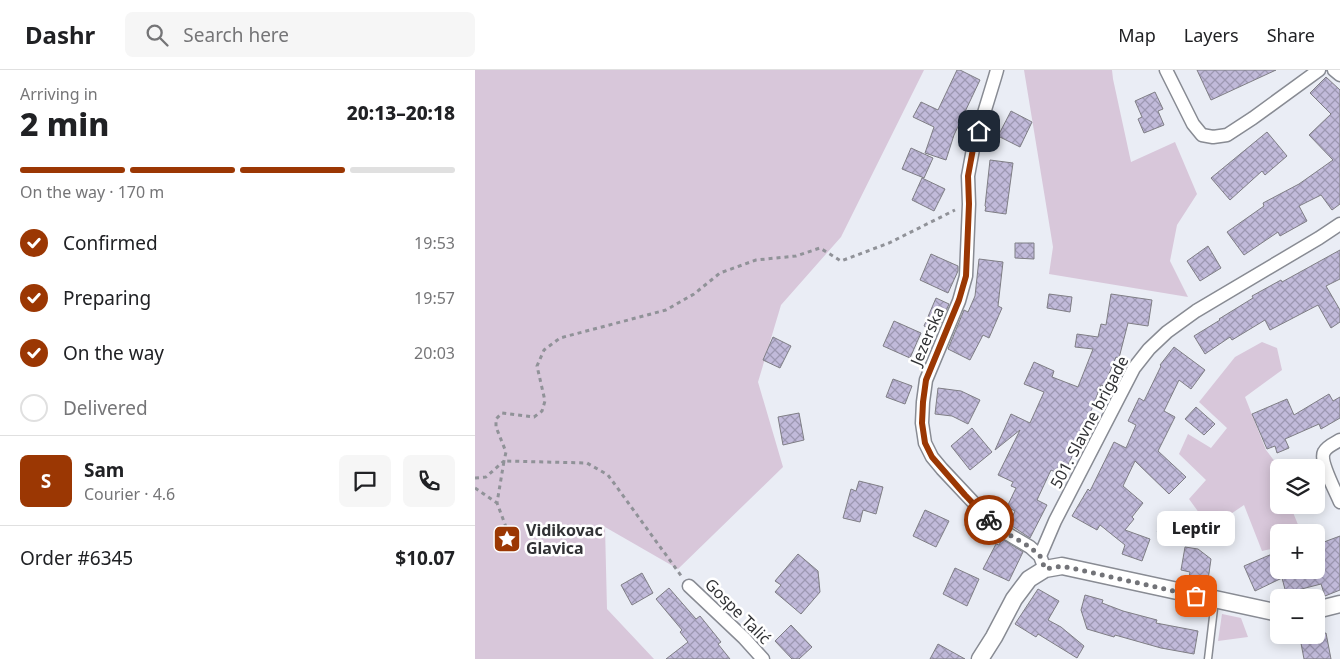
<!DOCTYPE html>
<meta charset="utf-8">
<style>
:root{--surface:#fff;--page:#f6f6f6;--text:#202124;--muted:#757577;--line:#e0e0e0;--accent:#9b3703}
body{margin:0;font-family:"Noto Sans",sans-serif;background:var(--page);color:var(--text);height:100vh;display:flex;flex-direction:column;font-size:19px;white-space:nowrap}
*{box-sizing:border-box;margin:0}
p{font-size:16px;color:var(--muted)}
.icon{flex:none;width:28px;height:28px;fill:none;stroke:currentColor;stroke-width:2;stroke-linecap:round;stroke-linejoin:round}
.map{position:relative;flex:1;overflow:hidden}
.sheet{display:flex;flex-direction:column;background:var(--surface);width:475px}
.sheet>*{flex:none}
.tools{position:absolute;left:795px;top:389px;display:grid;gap:10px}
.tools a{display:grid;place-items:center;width:55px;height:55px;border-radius:8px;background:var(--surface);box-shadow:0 2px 12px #0003;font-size:25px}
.pin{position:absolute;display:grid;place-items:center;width:42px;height:42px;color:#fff;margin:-21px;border-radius:10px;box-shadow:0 2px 8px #0006}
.courier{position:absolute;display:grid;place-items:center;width:50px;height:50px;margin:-25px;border:4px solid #9b3703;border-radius:50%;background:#fff;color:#222;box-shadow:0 1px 6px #0007}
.bubble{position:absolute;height:35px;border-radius:8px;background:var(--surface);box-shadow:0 2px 12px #0003;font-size:16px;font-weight:800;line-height:35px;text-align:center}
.overview em{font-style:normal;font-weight:800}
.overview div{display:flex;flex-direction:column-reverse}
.overview{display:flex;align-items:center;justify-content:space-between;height:85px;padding:0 20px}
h1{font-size:32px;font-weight:800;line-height:38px}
.bar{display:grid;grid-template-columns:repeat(4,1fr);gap:8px 5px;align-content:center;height:60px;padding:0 20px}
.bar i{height:6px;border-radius:4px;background:var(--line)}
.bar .selected{background:var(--accent)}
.bar p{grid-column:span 4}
.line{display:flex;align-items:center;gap:12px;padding:0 20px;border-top:1px solid var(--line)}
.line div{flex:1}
.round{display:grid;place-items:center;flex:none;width:52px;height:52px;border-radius:8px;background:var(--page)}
ol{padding:0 20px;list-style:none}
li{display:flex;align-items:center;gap:15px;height:55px}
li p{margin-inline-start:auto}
li .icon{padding:5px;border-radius:50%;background:var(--accent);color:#fff;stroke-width:4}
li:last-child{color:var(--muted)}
li i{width:28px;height:28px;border:2px solid var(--line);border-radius:50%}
header{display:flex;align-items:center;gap:30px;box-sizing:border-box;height:70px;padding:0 25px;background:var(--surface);border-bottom:1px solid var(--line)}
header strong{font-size:24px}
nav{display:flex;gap:28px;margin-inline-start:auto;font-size:18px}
.search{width:350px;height:45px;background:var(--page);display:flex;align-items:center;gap:12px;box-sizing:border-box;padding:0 18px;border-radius:8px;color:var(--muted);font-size:19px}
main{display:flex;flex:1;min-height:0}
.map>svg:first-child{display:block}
.green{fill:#d8c7da}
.building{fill:url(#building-cross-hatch);stroke:#7f7e85}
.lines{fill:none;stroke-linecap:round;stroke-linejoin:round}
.service-casing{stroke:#888b93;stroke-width:9}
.minor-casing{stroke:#888b93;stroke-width:15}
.tertiary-casing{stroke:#888b93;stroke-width:19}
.path{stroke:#909298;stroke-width:3;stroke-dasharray:4 4;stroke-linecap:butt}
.service{stroke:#fff;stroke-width:6}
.minor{stroke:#fff;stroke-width:12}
.tertiary{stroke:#fff;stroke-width:16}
.done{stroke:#727378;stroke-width:5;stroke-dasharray:0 9}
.route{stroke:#9b3703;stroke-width:6}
.labels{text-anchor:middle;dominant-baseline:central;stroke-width:5;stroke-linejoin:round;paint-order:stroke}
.street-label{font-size:16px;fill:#313235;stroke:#fff}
.poi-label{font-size:16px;font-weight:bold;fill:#313235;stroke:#fff;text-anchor:start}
</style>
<header>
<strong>Dashr</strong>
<div class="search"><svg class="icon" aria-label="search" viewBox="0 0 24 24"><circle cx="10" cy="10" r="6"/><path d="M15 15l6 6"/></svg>Search here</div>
<nav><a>Map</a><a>Layers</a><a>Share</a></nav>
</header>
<main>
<section class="sheet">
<div class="overview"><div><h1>2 min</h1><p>Arriving in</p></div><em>20:13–20:18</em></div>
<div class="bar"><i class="selected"></i><i class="selected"></i><i class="selected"></i><i></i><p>On the way · 170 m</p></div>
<ol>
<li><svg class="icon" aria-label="check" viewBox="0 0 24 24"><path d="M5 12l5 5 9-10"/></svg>Confirmed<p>19:53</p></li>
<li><svg class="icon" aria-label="check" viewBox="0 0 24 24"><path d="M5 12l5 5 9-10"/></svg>Preparing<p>19:57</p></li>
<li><svg class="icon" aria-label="check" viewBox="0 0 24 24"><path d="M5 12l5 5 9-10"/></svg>On the way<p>20:03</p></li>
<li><i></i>Delivered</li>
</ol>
<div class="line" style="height:90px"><b class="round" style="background:var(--accent);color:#fff">S</b><div><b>Sam</b><p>Courier · 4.6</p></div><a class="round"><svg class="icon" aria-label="chat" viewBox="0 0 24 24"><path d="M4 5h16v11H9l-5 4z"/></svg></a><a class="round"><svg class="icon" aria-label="phone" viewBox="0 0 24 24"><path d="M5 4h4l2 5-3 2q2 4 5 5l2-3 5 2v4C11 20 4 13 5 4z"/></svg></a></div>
<div class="line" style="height:65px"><div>Order #6345</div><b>$10.07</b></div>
</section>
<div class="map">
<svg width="865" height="589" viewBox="0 0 865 589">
<defs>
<pattern id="building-cross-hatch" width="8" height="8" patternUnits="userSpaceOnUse" patternTransform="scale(1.25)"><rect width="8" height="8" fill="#c1bada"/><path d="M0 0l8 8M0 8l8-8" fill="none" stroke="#9d98b2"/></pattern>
</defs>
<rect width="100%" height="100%" fill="#eaedf5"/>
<path class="green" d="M 0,0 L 449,0 L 366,167 L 306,235 L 283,312 L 308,397 L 203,499 L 130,457 L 132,539 L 179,589 L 0,589 Z
M 549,0 L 637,0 L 638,9 L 656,92 L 700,72 L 722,124 L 702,155 L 695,191 L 713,227 L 574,204 L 578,177 Z
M 787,272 L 802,278 L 807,300 L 770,327 L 791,380 L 804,397 L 804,435 L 815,435 L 826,462 L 804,462 L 804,477 L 787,481 L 769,435 L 735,458 L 714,429 L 731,410 L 704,384 L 713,364 L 736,378 L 752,358 L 724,332 L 760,287 Z
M 747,544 L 766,548 L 773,567 L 743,571 Z"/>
<path class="building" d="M 482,0 L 485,0 L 505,10 L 479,65 L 471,90 L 450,83 L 459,57 L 438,47 L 446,32 L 463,40 Z
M 722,0 L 801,0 L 736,30 Z
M 851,7 L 865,20 L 865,134 L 857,140 L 846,125 L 824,136 L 832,151 L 805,166 L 803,162 L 769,185 L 752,162 L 789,136 L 788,133 L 824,114 L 858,90 L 834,65 L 856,44 L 835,23 Z
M 680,22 L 688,39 L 683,41 L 689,55 L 669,63 L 663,49 L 667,47 L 660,31 Z
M 536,41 L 557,52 L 545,77 L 523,66 Z
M 792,62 L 812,86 L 790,105 L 787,101 L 755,130 L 736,108 Z
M 436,78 L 458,88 L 449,108 L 427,99 Z
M 515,90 L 538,93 L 531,144 L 510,141 L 511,137 L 510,136 Z
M 447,108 L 470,119 L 459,141 L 437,130 Z
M 540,173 L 559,173 L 559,189 L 540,188 Z
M 733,176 L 746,198 L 725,211 L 712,191 Z
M 865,180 L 865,209 L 851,216 L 865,240 L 865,252 L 856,258 L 843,235 L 795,260 L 790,250 L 757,270 L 755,267 L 730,284 L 719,266 L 745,250 L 744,249 L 778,228 L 777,226 L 806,210 L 807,212 Z
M 456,184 L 483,196 L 483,201 L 473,223 L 445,210 Z
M 504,189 L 528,192 L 523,236 L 527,238 L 514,268 L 508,265 L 495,290 L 473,279 L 489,240 L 493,242 L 500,226 Z
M 574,224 L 597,227 L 595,242 L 572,238 Z
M 636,224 L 677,230 L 673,256 L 653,253 L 644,288 L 641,287 L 629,316 L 626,315 L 611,354 L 612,354 L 588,406 L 576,400 L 562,430 L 572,435 L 555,468 L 534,454 L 540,441 L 532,437 L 541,418 L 536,416 L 538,412 L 523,405 L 545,360 L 520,380 L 536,344 L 555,353 L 569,322 L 549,314 L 559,292 L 579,301 L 577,307 L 603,317 L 618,279 L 600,277 L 602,264 L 623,267 L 626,254 L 631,255 Z
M 461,228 L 474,234 L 462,262 L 449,256 Z
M 419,251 L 446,263 L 435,288 L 408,276 Z
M 298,267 L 316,276 L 305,298 L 288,290 Z
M 699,277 L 730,300 L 716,319 L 704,310 L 689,341 L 700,347 L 683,381 L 711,407 L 694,424 L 660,391 L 648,416 L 668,433 L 657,447 L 659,449 L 650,460 L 675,469 L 667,491 L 647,484 L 650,475 L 625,455 L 622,460 L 597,446 L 613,419 L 615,421 L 639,372 L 651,378 L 661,355 L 653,351 L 664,328 L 669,331 L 686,296 L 685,295 Z
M 418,309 L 437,316 L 430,334 L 411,327 Z
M 463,318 L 486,321 L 505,330 L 493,354 L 477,346 L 460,344 Z
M 854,324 L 858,331 L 865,327 L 865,348 L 846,359 L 844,354 L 810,369 L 814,378 L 802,383 L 800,376 L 792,379 L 777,344 L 812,329 L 819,345 Z
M 721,337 L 740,354 L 729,365 L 710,349 Z
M 324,343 L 329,370 L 308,375 L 303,347 Z
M 497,358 L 517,382 L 495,400 L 476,376 Z
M 384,411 L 408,417 L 401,444 L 388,440 L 385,452 L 368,448 L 376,419 L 381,421 Z
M 450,440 L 474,451 L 461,477 L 438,466 Z
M 692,453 L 702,461 L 690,471 L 682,461 Z
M 865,466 L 865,520 L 850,526 L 846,514 L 811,523 L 807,508 L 780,521 L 769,496 L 804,481 L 804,500 L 841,500 L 841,475 Z
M 527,469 L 548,482 L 534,511 L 508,499 L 521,474 L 524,475 Z
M 710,477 L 723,479 L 736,489 L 732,517 L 713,513 L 715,502 L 706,500 Z
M 323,484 L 343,501 L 345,522 L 326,544 L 300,522 L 306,515 L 300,511 Z
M 480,498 L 504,509 L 492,536 L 468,524 Z
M 167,503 L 178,523 L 157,535 L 146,515 Z
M 194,518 L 221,549 L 225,546 L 246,572 L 243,574 L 255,589 L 191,589 L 213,572 L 205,562 L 207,560 L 181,529 Z
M 563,519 L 584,531 L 573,550 L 586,557 L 609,576 L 602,588 L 563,564 L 561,567 L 540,554 Z
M 610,525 L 628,530 L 627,533 L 648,541 L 682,550 L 681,553 L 723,561 L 719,584 L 686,578 L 640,565 L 639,567 L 612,559 L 606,540 Z
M 316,555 L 337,577 L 324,589 L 317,589 L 300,571 Z
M 851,563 L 856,589 L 829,589 L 825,568 Z
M 463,574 L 490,589 L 455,589 Z"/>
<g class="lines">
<g class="service-casing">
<path id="service" d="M 733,589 L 740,530"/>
</g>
<g class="minor-casing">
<path id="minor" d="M 522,0 L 520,7 L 498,79 L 493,106 L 494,134 L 491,206 L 484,231 L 451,310 L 448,332 L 447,353 L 450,373 L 457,387 L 467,399 L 513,448 L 533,464 L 555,477 L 565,486 L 570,499
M 691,0 L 718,54 L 727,65 L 738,67 L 752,65 L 778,48 L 844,0
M 859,0 L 865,5
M 865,370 C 860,373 852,376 849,382 C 844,391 861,422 865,432
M 565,486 L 580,451 L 659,298 L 674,279 L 692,262 L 721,241 L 844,168 L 865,154
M 214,516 L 269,568 L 288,589"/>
</g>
<g class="tertiary-casing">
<path id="tertiary" d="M 841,540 L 865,534
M 505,589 L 519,567 L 539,529 L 554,509 L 570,499 L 587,496 L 804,543"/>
</g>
<path class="path" d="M 0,408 L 11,407 L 29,391 L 31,382 L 21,357 L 21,349 L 27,343 L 59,347 L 67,341 L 70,331 L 62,296 L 69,280 L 85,268 L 191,240 L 219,224 L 245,203 L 281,190 L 321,186 L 345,178 L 366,191 L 414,173 L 480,140
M 0,418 L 22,433
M 34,465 L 22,433 L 29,391 L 112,393 L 133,405 L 207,507"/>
<use href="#service" class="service"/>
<use href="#minor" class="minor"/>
<use href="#tertiary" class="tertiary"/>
</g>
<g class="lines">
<path class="done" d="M 514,450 L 533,464 L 555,477 L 565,486 L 570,499 L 587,496 L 721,526"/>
<path class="route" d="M 504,61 L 498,79 L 493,106 L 494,134 L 491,206 L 484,230 L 451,310 L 448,332 L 447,353 L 450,373 L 457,387 L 490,425 L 514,450"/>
</g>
<defs>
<g id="sight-square" transform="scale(1.4375)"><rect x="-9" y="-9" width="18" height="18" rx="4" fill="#9b3703" stroke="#fff"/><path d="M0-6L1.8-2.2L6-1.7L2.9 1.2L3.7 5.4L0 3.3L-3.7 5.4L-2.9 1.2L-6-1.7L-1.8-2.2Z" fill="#fff"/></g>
</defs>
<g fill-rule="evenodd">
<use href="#sight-square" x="32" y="469"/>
</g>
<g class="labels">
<g class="street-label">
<text transform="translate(452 266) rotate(-67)">Jezerska</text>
<text transform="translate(614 352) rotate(-62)">501. Slavne brigade</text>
<text transform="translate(263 541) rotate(45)">Gospe Talić</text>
</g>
<g class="poi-label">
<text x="51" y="460">Vidikovac<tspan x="51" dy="18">Glavica</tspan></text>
</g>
</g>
</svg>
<div class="tools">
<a><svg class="icon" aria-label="layers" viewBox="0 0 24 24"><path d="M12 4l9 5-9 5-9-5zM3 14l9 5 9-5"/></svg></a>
<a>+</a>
<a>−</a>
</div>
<div class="pin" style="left:721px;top:526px;background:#ea580c"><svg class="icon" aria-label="bag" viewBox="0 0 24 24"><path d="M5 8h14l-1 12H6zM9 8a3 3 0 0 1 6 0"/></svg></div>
<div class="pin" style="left:504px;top:61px;background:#1f2937"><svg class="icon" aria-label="home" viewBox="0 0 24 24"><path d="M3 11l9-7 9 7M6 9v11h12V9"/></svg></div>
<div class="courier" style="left:514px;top:450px"><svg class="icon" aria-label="bike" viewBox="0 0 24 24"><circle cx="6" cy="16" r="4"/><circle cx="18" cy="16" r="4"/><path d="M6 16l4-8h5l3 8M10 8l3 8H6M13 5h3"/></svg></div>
<div class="bubble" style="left:682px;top:441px;width:78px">Leptir</div>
</div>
</main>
